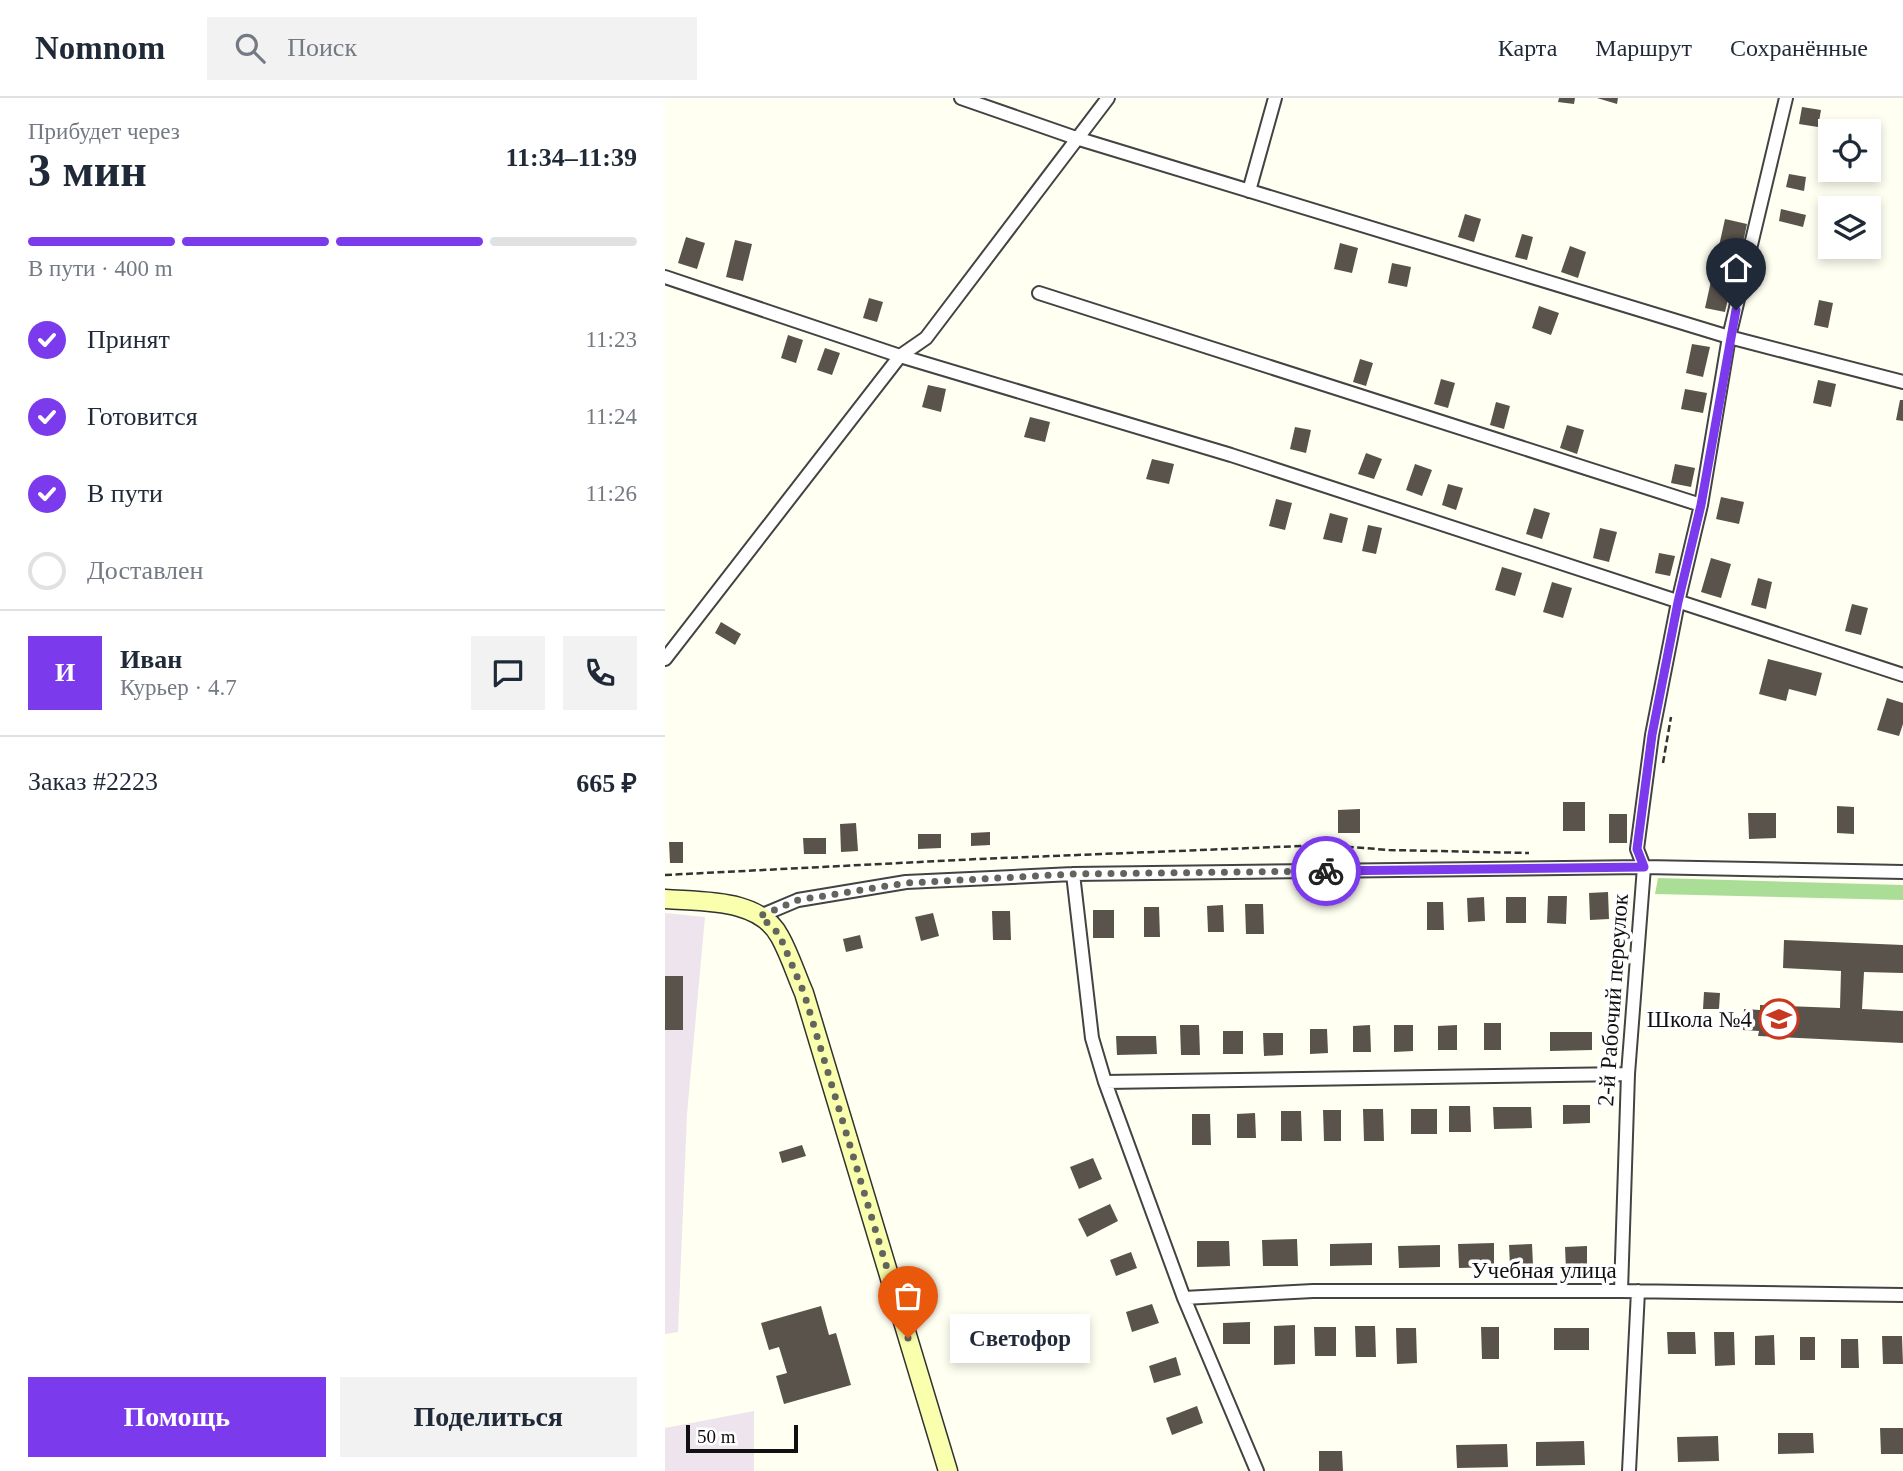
<!DOCTYPE html>
<html lang="ru">
<meta charset="utf-8">
<style>
:root{--surface:#fff;--page:#f2f2f3;--text:#1f2937;--muted:#747a83;--line:#e0e1e3;--accent:#7c3aed}
body{margin:0;font-family:Georgia,serif;background:var(--page);color:var(--text);height:100vh;display:flex;flex-direction:column;font-size:26px;white-space:nowrap}
*{box-sizing:border-box;margin:0}
p{font-size:23px;color:var(--muted)}
.icon{flex:none;width:38px;height:38px;fill:none;stroke:currentColor;stroke-width:2;stroke-linecap:round;stroke-linejoin:round}
.map{position:relative;flex:1;overflow:hidden}
.details{display:flex;flex-direction:column;background:var(--surface);width:665px}
.details>*{flex:none}
.buttons{position:absolute;left:1153px;top:21px;display:grid;gap:14px}
.buttons a{display:grid;place-items:center;width:63px;height:63px;border-radius:0px;background:var(--surface);box-shadow:0 4px 10px #0003;font-size:35px}
.scale{position:absolute;left:21px;bottom:18px;width:112px;box-sizing:border-box;padding-left:7px;border:4px solid #101010;border-top:0;font-size:19px;line-height:24px;white-space:nowrap;color:#101010;-webkit-text-stroke:5px #fff;paint-order:stroke}
.pin{position:absolute;display:grid;place-items:center;width:60px;height:60px;color:#fff;margin:-72px -30px;border-radius:50% 50% 50% 0;rotate:-45deg;box-shadow:0 0 7px #0007}
.pin .icon{rotate:45deg}
.courier{position:absolute;display:grid;place-items:center;width:70px;height:70px;margin:-35px;border:5px solid #7c3aed;border-radius:50%;background:#fff;color:#222;box-shadow:0 2px 9px #0007}
.bubble{position:absolute;height:49px;border-radius:0px;background:var(--surface);box-shadow:0 4px 10px #0003;font-size:23px;font-weight:700;line-height:49px;text-align:center}
.overview em{font-style:normal;font-weight:700}
.overview div{display:flex;flex-direction:column-reverse}
.overview{display:flex;align-items:center;justify-content:space-between;height:119px;padding:0 28px}
h1{font-size:46px;font-weight:700;line-height:52px}
.bar{display:grid;grid-template-columns:repeat(4,1fr);gap:10px 7px;align-content:center;height:84px;padding:0 28px}
.bar i{height:9px;border-radius:5px;background:var(--line)}
.bar .current{background:var(--accent)}
.bar p{grid-column:span 4}
.line{display:flex;align-items:center;gap:18px;padding:0 28px;border-top:2px solid var(--line)}
.line div{flex:1}
.round{display:grid;place-items:center;flex:none;width:74px;height:74px;border-radius:0px;background:var(--page)}
ol{padding:0 28px;list-style:none}
li{display:flex;align-items:center;gap:21px;height:77px}
li p{margin-inline-start:auto}
li .icon{padding:7px;border-radius:50%;background:var(--accent);color:#fff;stroke-width:4}
li:last-child{color:var(--muted)}
li i{width:38px;height:38px;border:4px solid var(--line);border-radius:50%}
.action{display:flex;gap:14px;margin-top:auto;padding:14px 28px}
.action a{flex:1;height:80px;border-radius:0px;background:var(--accent);color:#fff;font-size:28px;font-weight:700;line-height:80px;text-align:center}
.action a+a{background:var(--page);color:var(--text)}
header{display:flex;align-items:center;gap:42px;box-sizing:border-box;height:98px;padding:0 35px;background:var(--surface);border-bottom:2px solid var(--line)}
header strong{font-size:33px}
nav{display:flex;gap:38px;margin-inline-start:auto;font-size:24px}
.search{width:490px;height:63px;background:var(--page);display:flex;align-items:center;gap:18px;box-sizing:border-box;padding:0 24px;border-radius:0px;color:var(--muted);font-size:26px}
main{display:flex;flex:1;min-height:0}
.map>svg:first-child{display:block}
.industrial{fill:#eee4ed}
.forest{fill:#aade97}
.building{fill:#59534b}
.lines{fill:none;stroke-linecap:round;stroke-linejoin:round}
.street-casing{stroke:#434343;stroke-width:16}
.secondary-casing{stroke:#323232;stroke-width:21}
.path{stroke:#323232;stroke-width:2.5;stroke-dasharray:7 3.5;stroke-linecap:butt}
.street{stroke:#fff;stroke-width:12}
.secondary{stroke:#f9ffad;stroke-width:18}
.done{stroke:#64645f;stroke-width:7;stroke-dasharray:0 12.6}
.route{stroke:#7c3aed;stroke-width:9}
.labels{text-anchor:middle;dominant-baseline:central;stroke-width:7;stroke-linejoin:round;paint-order:stroke}
.street-label{font-size:23px;fill:#101010;stroke:#fff}
.poi-label{font-size:23px;fill:#101010;stroke:#fff;text-anchor:end}
</style>
<header>
<strong>Nomnom</strong>
<div class="search"><svg class="icon" aria-label="search" viewBox="0 0 24 24"><circle cx="10" cy="10" r="6"/><path d="M15 15l6 6"/></svg>Поиск</div>
<nav><a>Карта</a><a>Маршрут</a><a>Сохранённые</a></nav>
</header>
<main>
<section class="details">
<div class="overview"><div><h1>3 мин</h1><p>Прибудет через</p></div><em>11:34–11:39</em></div>
<div class="bar"><i class="current"></i><i class="current"></i><i class="current"></i><i></i><p>В пути · 400 m</p></div>
<ol>
<li><svg class="icon" aria-label="check" viewBox="0 0 24 24"><path d="M5 12l5 5 9-10"/></svg>Принят<p>11:23</p></li>
<li><svg class="icon" aria-label="check" viewBox="0 0 24 24"><path d="M5 12l5 5 9-10"/></svg>Готовится<p>11:24</p></li>
<li><svg class="icon" aria-label="check" viewBox="0 0 24 24"><path d="M5 12l5 5 9-10"/></svg>В пути<p>11:26</p></li>
<li><i></i>Доставлен</li>
</ol>
<div class="line" style="height:126px"><b class="round" style="background:var(--accent);color:#fff">И</b><div><b>Иван</b><p>Курьер · 4.7</p></div><a class="round"><svg class="icon" aria-label="chat" viewBox="0 0 24 24"><path d="M4 5h16v11H9l-5 4z"/></svg></a><a class="round"><svg class="icon" aria-label="phone" viewBox="0 0 24 24"><path d="M5 4h4l2 5-3 2q2 4 5 5l2-3 5 2v4C11 20 4 13 5 4z"/></svg></a></div>
<div class="line" style="height:91px"><div>Заказ #2223</div><b>665 ₽</b></div>
<div class="action"><a>Помощь</a><a>Поделиться</a></div>
</section>
<div class="map">
<svg width="1238" height="1373" viewBox="0 0 1238 1373">
<rect width="100%" height="100%" fill="#fffff2"/>
<path class="industrial" d="M 0,815 L 40,819 L 22,1016 L 13,1234 L 0,1236 Z
M 89,1313 L 89,1373 L 0,1373 L 0,1330 Z"/>
<path class="forest" d="M 993,780 L 1238,787 L 1238,802 L 990,796 Z"/>
<path class="building" d="M 894,0 L 910,0 L 909,6 L 893,4 Z
M 932,0 L 953,0 L 952,6 Z
M 1137,9 L 1156,12 L 1153,29 L 1134,26 Z
M 1124,76 L 1141,79 L 1139,93 L 1121,89 Z
M 1116,111 L 1141,117 L 1138,129 L 1114,123 Z
M 800,116 L 816,121 L 809,144 L 793,139 Z
M 1060,121 L 1082,126 L 1076,154 L 1054,148 Z
M 857,136 L 868,139 L 862,162 L 850,159 Z
M 21,139 L 40,145 L 32,171 L 13,165 Z
M 70,142 L 87,146 L 78,183 L 61,179 Z
M 675,145 L 693,150 L 687,175 L 669,171 Z
M 905,148 L 921,154 L 913,180 L 896,174 Z
M 727,165 L 746,169 L 742,189 L 723,185 Z
M 1046,183 L 1066,188 L 1060,214 L 1040,210 Z
M 204,200 L 218,204 L 212,224 L 198,220 Z
M 1154,202 L 1168,205 L 1163,230 L 1149,227 Z
M 874,208 L 894,215 L 886,237 L 867,230 Z
M 123,237 L 138,242 L 131,265 L 116,260 Z
M 1027,246 L 1045,249 L 1038,279 L 1021,275 Z
M 160,250 L 175,255 L 167,277 L 152,272 Z
M 695,261 L 708,265 L 701,288 L 688,284 Z
M 776,281 L 790,285 L 783,310 L 769,306 Z
M 1153,282 L 1171,286 L 1166,309 L 1148,305 Z
M 263,287 L 281,291 L 276,314 L 257,309 Z
M 1020,291 L 1042,295 L 1038,315 L 1016,311 Z
M 1235,302 L 1238,302 L 1238,323 L 1231,322 Z
M 831,304 L 845,308 L 839,331 L 825,327 Z
M 365,319 L 385,324 L 380,344 L 359,339 Z
M 902,327 L 919,332 L 912,356 L 895,350 Z
M 630,329 L 646,332 L 641,355 L 625,351 Z
M 701,355 L 717,361 L 709,381 L 693,376 Z
M 487,361 L 509,366 L 504,386 L 481,381 Z
M 750,366 L 767,372 L 757,398 L 741,392 Z
M 1010,366 L 1030,370 L 1026,389 L 1006,385 Z
M 783,386 L 798,390 L 791,412 L 777,407 Z
M 1056,399 L 1079,404 L 1074,426 L 1051,421 Z
M 611,401 L 627,405 L 620,432 L 604,428 Z
M 869,410 L 885,415 L 877,441 L 861,436 Z
M 665,415 L 683,420 L 677,445 L 658,441 Z
M 703,427 L 717,430 L 711,456 L 697,453 Z
M 935,430 L 952,434 L 944,464 L 928,460 Z
M 994,455 L 1010,458 L 1005,478 L 990,475 Z
M 1046,460 L 1066,466 L 1056,500 L 1036,494 Z
M 837,469 L 857,475 L 850,498 L 830,492 Z
M 1093,480 L 1107,484 L 1101,511 L 1086,507 Z
M 887,484 L 907,490 L 898,520 L 878,514 Z
M 1187,506 L 1203,510 L 1196,537 L 1180,533 Z
M 56,524 L 76,536 L 70,547 L 50,535 Z
M 1103,561 L 1157,575 L 1151,598 L 1124,591 L 1121,603 L 1094,596 Z
M 1222,600 L 1238,605 L 1238,626 L 1234,638 L 1212,632 Z
M 898,704 L 920,704 L 920,733 L 898,733 Z
M 1172,708 L 1189,709 L 1189,736 L 1172,735 Z
M 695,711 L 695,735 L 673,735 L 673,712 Z
M 1083,715 L 1111,715 L 1111,740 L 1084,741 Z
M 944,716 L 962,716 L 962,745 L 944,745 Z
M 191,725 L 193,753 L 176,754 L 175,726 Z
M 325,734 L 325,747 L 306,748 L 306,735 Z
M 253,736 L 276,736 L 276,750 L 253,751 Z
M 138,740 L 161,740 L 161,756 L 139,756 Z
M 4,744 L 18,744 L 18,765 L 5,765 Z
M 943,794 L 944,821 L 925,822 L 924,795 Z
M 883,798 L 902,798 L 901,826 L 882,825 Z
M 819,799 L 820,823 L 803,824 L 802,800 Z
M 841,799 L 861,799 L 861,825 L 841,825 Z
M 762,804 L 778,804 L 779,832 L 762,832 Z
M 580,806 L 598,806 L 599,836 L 581,836 Z
M 558,807 L 559,834 L 543,834 L 542,808 Z
M 479,809 L 494,809 L 495,839 L 479,839 Z
M 428,812 L 449,812 L 449,840 L 428,840 Z
M 327,813 L 345,813 L 346,842 L 328,842 Z
M 268,815 L 274,838 L 256,843 L 250,819 Z
M 195,837 L 198,850 L 181,854 L 178,841 Z
M 1119,842 L 1238,847 L 1238,875 L 1199,874 L 1197,911 L 1238,913 L 1238,945 L 1093,938 L 1094,933 L 1078,932 L 1079,911 L 1095,912 L 1095,907 L 1175,910 L 1176,873 L 1118,870 Z
M 0,878 L 18,878 L 18,932 L 0,932 Z
M 1039,894 L 1055,895 L 1054,911 L 1038,911 Z
M 819,925 L 836,925 L 836,952 L 819,952 Z
M 515,927 L 534,927 L 535,957 L 516,957 Z
M 705,927 L 706,954 L 688,954 L 688,928 Z
M 729,927 L 748,927 L 748,953 L 729,954 Z
M 792,927 L 792,952 L 773,952 L 773,928 Z
M 645,931 L 662,931 L 663,955 L 645,956 Z
M 558,933 L 578,933 L 578,956 L 558,956 Z
M 885,934 L 927,934 L 927,952 L 885,953 Z
M 598,935 L 618,935 L 618,957 L 599,958 Z
M 451,938 L 491,938 L 492,956 L 452,957 Z
M 898,1007 L 925,1007 L 925,1025 L 898,1026 Z
M 784,1008 L 805,1008 L 806,1034 L 784,1034 Z
M 828,1009 L 866,1009 L 867,1030 L 829,1031 Z
M 698,1011 L 718,1011 L 719,1043 L 699,1043 Z
M 746,1011 L 772,1011 L 772,1036 L 746,1036 Z
M 658,1012 L 676,1012 L 676,1043 L 659,1043 Z
M 616,1013 L 636,1013 L 637,1043 L 616,1043 Z
M 590,1015 L 591,1040 L 572,1040 L 572,1016 Z
M 527,1016 L 545,1016 L 546,1047 L 527,1047 Z
M 137,1047 L 141,1058 L 117,1065 L 114,1054 Z
M 428,1060 L 437,1081 L 414,1091 L 405,1069 Z
M 445,1106 L 453,1123 L 422,1139 L 413,1121 Z
M 632,1141 L 633,1168 L 598,1168 L 597,1142 Z
M 532,1143 L 564,1143 L 565,1168 L 532,1169 Z
M 707,1145 L 707,1167 L 665,1168 L 665,1146 Z
M 829,1145 L 829,1169 L 794,1170 L 793,1146 Z
M 867,1146 L 868,1167 L 845,1168 L 844,1147 Z
M 775,1147 L 775,1169 L 734,1170 L 733,1148 Z
M 922,1148 L 922,1172 L 901,1172 L 900,1149 Z
M 466,1154 L 472,1170 L 451,1178 L 445,1162 Z
M 487,1206 L 494,1225 L 467,1234 L 461,1214 Z
M 156,1208 L 164,1237 L 171,1235 L 186,1287 L 119,1306 L 111,1278 L 122,1275 L 114,1249 L 104,1252 L 96,1225 Z
M 585,1224 L 585,1246 L 558,1246 L 558,1225 Z
M 630,1227 L 630,1266 L 609,1267 L 609,1228 Z
M 690,1228 L 710,1228 L 711,1259 L 691,1259 Z
M 649,1229 L 671,1229 L 671,1258 L 650,1258 Z
M 816,1229 L 834,1229 L 834,1261 L 817,1261 Z
M 731,1230 L 751,1230 L 752,1265 L 732,1266 Z
M 889,1230 L 924,1230 L 924,1252 L 889,1252 Z
M 1002,1234 L 1030,1234 L 1031,1256 L 1003,1256 Z
M 1049,1234 L 1069,1234 L 1070,1267 L 1050,1268 Z
M 1109,1237 L 1110,1267 L 1090,1267 L 1090,1238 Z
M 1217,1238 L 1237,1238 L 1238,1266 L 1218,1266 Z
M 1135,1239 L 1150,1239 L 1150,1262 L 1135,1262 Z
M 1176,1241 L 1193,1241 L 1194,1270 L 1176,1270 Z
M 511,1259 L 516,1277 L 489,1285 L 484,1268 Z
M 532,1308 L 538,1325 L 507,1337 L 501,1320 Z
M 1215,1330 L 1238,1330 L 1238,1356 L 1216,1356 Z
M 1113,1335 L 1148,1335 L 1149,1355 L 1113,1356 Z
M 1053,1338 L 1054,1363 L 1013,1364 L 1012,1339 Z
M 919,1343 L 920,1367 L 871,1368 L 871,1344 Z
M 842,1346 L 843,1369 L 792,1370 L 791,1347 Z
M 654,1353 L 677,1353 L 678,1373 L 654,1373 Z"/>
<g class="lines">
<g class="street-casing">
<path id="street" d="M 296,0 L 411,40 L 1064,239 L 1238,284
M 584,93 L 610,0
M 0,179 L 235,258 L 566,357 L 1238,577
M 374,195 L 1036,407
M 0,561 L 235,258 L 261,240 L 443,0
M 408,776 L 427,940 L 440,984 L 519,1200 L 592,1373
M 95,818 L 133,802 L 241,784 L 408,776 L 979,769 L 1238,774
M 440,984 L 963,976
M 956,1193 L 963,976 L 979,769 L 972,751 L 987,637 L 1013,504 L 1036,407 L 1064,239 L 1121,0
M 519,1200 L 648,1193 L 956,1193 L 1238,1197
M 964,1373 L 973,1193"/>
</g>
<g class="secondary-casing">
<path id="secondary" d="M 0,801 C 37,804 95,800 115,839 C 125,857 131,877 139,895 L 283,1373"/>
</g>
<path class="path" d="M 998,665 L 1006,619
M 0,777 L 313,761 L 661,747 L 724,752 L 864,755"/>
<use href="#street" class="street"/>
<use href="#secondary" class="secondary"/>
</g>
<g class="lines">
<path class="done" d="M 243,1240 L 139,895 L 114,836 L 95,818 L 133,802 L 241,785 L 408,776 L 661,773"/>
<path class="route" d="M 661,773 L 979,769 L 972,751 L 987,637 L 1013,504 L 1036,407 L 1071,212"/>
</g>
<defs>
<g id="school-ring" transform="scale(2.0125)"><circle r="9.5" fill="#fff" stroke="#c8371f" stroke-width="1.5"/><path d="M0-5L7-2L0 1L-7-2ZM-4 1L0 2.5L4 1V4Q0 6-4 4Z" fill="#c8371f"/></g>
</defs>
<g fill-rule="evenodd">
<use href="#school-ring" x="1114" y="921"/>
</g>
<g class="labels">
<g class="street-label">
<text transform="translate(948 902) rotate(-86)">2-й Рабочий переулок</text>
<text x="879" y="1172">Учебная улица</text>
</g>
<g class="poi-label">
<text x="1087" y="921">Школа №4</text>
</g>
</g>
</svg>
<div class="buttons">
<a><svg class="icon" aria-label="locate" viewBox="0 0 24 24"><circle cx="12" cy="12" r="6"/><path d="M12 2v4M12 18v4M2 12h4M18 12h4"/></svg></a>
<a><svg class="icon" aria-label="layers" viewBox="0 0 24 24"><path d="M12 4l9 5-9 5-9-5zM3 14l9 5 9-5"/></svg></a>
</div>
<div class="scale">50 m</div>
<div class="pin" style="left:243px;top:1240px;background:#ea580c"><svg class="icon" aria-label="bag" viewBox="0 0 24 24"><path d="M5 8h14l-1 12H6zM9 8a3 3 0 0 1 6 0"/></svg></div>
<div class="pin" style="left:1071px;top:212px;background:#1f2937"><svg class="icon" aria-label="home" viewBox="0 0 24 24"><path d="M3 11l9-7 9 7M6 9v11h12V9"/></svg></div>
<div class="courier" style="left:661px;top:773px"><svg class="icon" aria-label="bike" viewBox="0 0 24 24"><circle cx="6" cy="16" r="4"/><circle cx="18" cy="16" r="4"/><path d="M6 16l4-8h5l3 8M10 8l3 8H6M13 5h3"/></svg></div>
<div class="bubble" style="left:285px;top:1216px;width:140px">Светофор</div>
</div>
</main>
